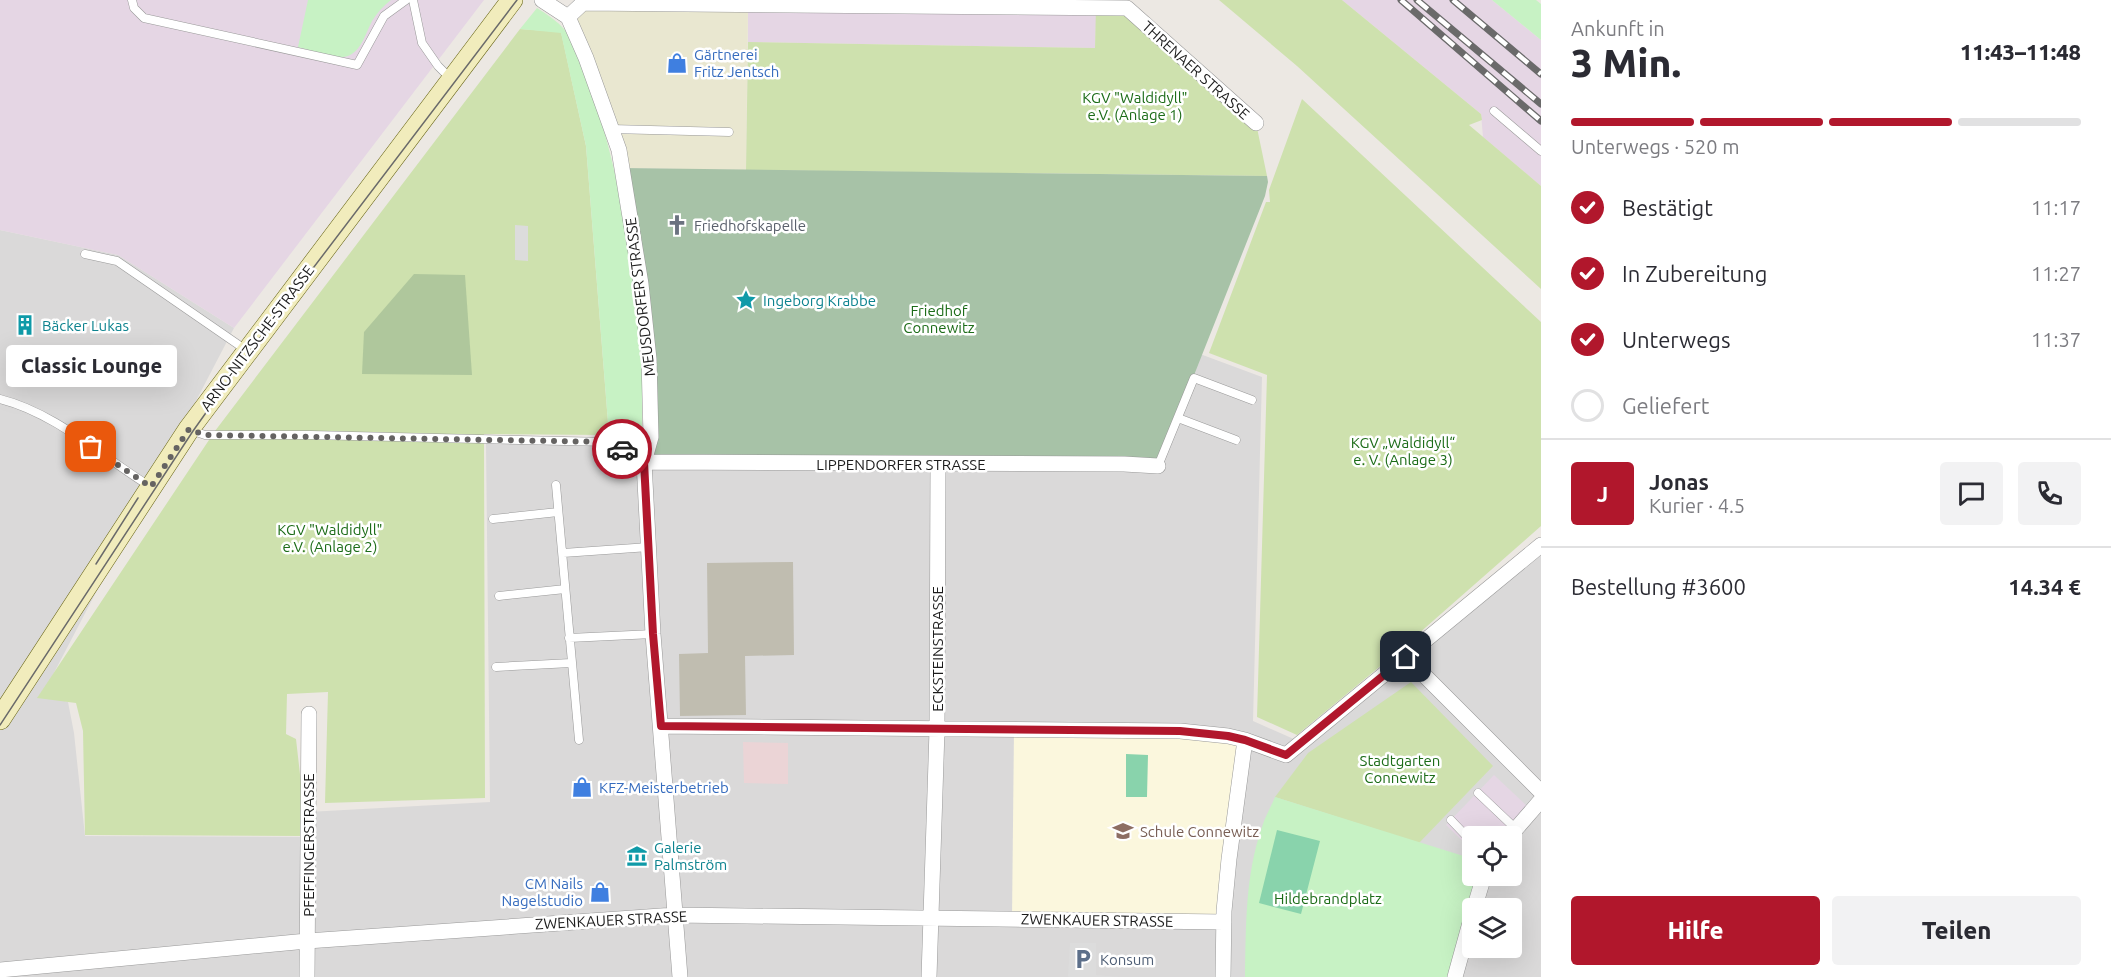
<!DOCTYPE html>
<html lang="de">
<meta charset="utf-8">
<style>
:root{--surface:#fff;--page:#f2f2f3;--text:#2b2b33;--muted:#7c7c81;--line:#e1e1e2;--accent:#b1172c}
body{margin:0;font-family:Ubuntu,sans-serif;background:var(--page);color:var(--text);height:100vh;display:flex;flex-direction:column;font-size:22px;white-space:nowrap}
*{box-sizing:border-box;margin:0}
p{font-size:20px;color:var(--muted)}
.icon{flex:none;width:33px;height:33px;fill:none;stroke:currentColor;stroke-width:2;stroke-linecap:round;stroke-linejoin:round}
.map{position:relative;flex:1;overflow:hidden}
.drawer{display:flex;flex-direction:column;background:var(--surface);width:570px}
.drawer>*{flex:none}
.controls{position:absolute;left:1462px;top:826px;display:grid;gap:12px}
.controls a{display:grid;place-items:center;width:60px;height:60px;border-radius:6px;background:var(--surface);box-shadow:0 6px 24px #0002;font-size:30px}
.pin{position:absolute;display:grid;place-items:center;width:51px;height:51px;color:#fff;margin:-26px;border-radius:12px;box-shadow:0 3px 9px #0006}
.courier{position:absolute;display:grid;place-items:center;width:60px;height:60px;margin:-30px;border:4px solid #b1172c;border-radius:50%;background:#fff;color:#222;box-shadow:0 2px 8px #0007}
.bubble{position:absolute;height:42px;border-radius:6px;background:var(--surface);box-shadow:0 6px 24px #0002;font-size:20px;font-weight:800;line-height:42px;text-align:center}
.head em{font-style:normal;font-weight:800}
.head div{display:flex;flex-direction:column-reverse}
.head{display:flex;align-items:center;justify-content:space-between;height:102px;padding:0 30px}
h1{font-size:39px;font-weight:800;line-height:45px}
.bar{display:grid;grid-template-columns:repeat(4,1fr);gap:9px 6px;align-content:center;height:72px;padding:0 30px}
.bar i{height:8px;border-radius:4px;background:var(--line)}
.bar .selected{background:var(--accent)}
.bar p{grid-column:span 4}
.line{display:flex;align-items:center;gap:15px;padding:0 30px;border-top:2px solid var(--line)}
.line div{flex:1}
.round{display:grid;place-items:center;flex:none;width:63px;height:63px;border-radius:6px;background:var(--page)}
ol{padding:0 30px;list-style:none}
li{display:flex;align-items:center;gap:18px;height:66px}
li p{margin-inline-start:auto}
li .icon{padding:6px;border-radius:50%;background:var(--accent);color:#fff;stroke-width:4}
li:last-child{color:var(--muted)}
li i{width:33px;height:33px;border:3px solid var(--line);border-radius:50%}
.primary-button{display:flex;gap:12px;margin-top:auto;padding:12px 30px}
.primary-button a{flex:1;height:69px;border-radius:6px;background:var(--accent);color:#fff;font-size:24px;font-weight:800;line-height:69px;text-align:center}
.primary-button a+a{background:var(--page);color:var(--text)}
main{display:flex;flex:1;min-height:0}
.map>svg:first-child{display:block}
.residential{fill:#dad9d9;fill-rule:evenodd}
.commercial{fill:#ebd4d6}
.industrial{fill:#e5d6e4}
.education{fill:#fbf7dd}
.construction{fill:#c0bdb0}
.farmland{fill:#e9e7d0}
.grass{fill:#cee1ae}
.forest{fill:#afc79c}
.cemetery{fill:#a7c2a7}
.park{fill:#c7f2c4}
.pitch{fill:#89d3ac}
.parking{fill:#dcdcdc}
.lines{fill:none;stroke-linecap:round;stroke-linejoin:round}
.service-casing{stroke:#999;stroke-width:9}
.minor-casing{stroke:#999;stroke-width:16}
.secondary-casing{stroke:#656211;stroke-width:22}
.service{stroke:#fff;stroke-width:8}
.minor{stroke:#fff;stroke-width:15}
.secondary{stroke:#f1ecbc;stroke-width:21}
.tram{stroke:#6a6a6a;stroke-width:1.5}
.rail-casing{stroke:#6a6a6a;stroke-width:7}
.rail{stroke:#fff;stroke-width:4.5;stroke-dasharray:14;stroke-linecap:butt}
.done{stroke:#656362;stroke-width:6;stroke-dasharray:0 10.8}
.route{stroke:#b1172c;stroke-width:8}
.labels{text-anchor:middle;dominant-baseline:central;stroke-width:5;stroke-linejoin:round;paint-order:stroke}
.shop-label{font-size:15px;fill:#366cbe;stroke:#fff;text-anchor:start}
.street-label{font-size:15px;fill:#1c1c1c;stroke:#fff}
.park-label{font-size:15px;fill:#1c6c18;stroke:#fff}
.worship-label{font-size:15px;fill:#5b616d;stroke:#fff;text-anchor:start}
.culture-label{font-size:15px;fill:#0d838f;stroke:#fff;text-anchor:start}
.education-label{font-size:15px;fill:#785e54;stroke:#fff;text-anchor:start}
.service-label{font-size:15px;fill:#4e5e75;stroke:#fff;text-anchor:start}
</style>
<main>
<div class="map">
<svg width="1541" height="977" viewBox="0 0 1541 977">
<rect width="100%" height="100%" fill="#ece8e3"/>
<path class="residential" d="M 0,230 L 118,255 L 234,328 L 45,690 L 50,697 L 68,702 L 74,733 L 85,836 L 308,837 L 308,812 L 490,802 L 486,443 L 607,445 L 642,464 L 1200,354 L 1262,377 L 1253,721 L 1296,740 L 1541,540 L 1541,977 L 0,977 ZM 1473,837 L 1512,837 L 1512,876 L 1473,876 ZM 1473,909 L 1512,909 L 1512,948 L 1473,948 Z"/>
<path class="commercial" d="M 743,742 L 788,743 L 788,784 L 744,783 Z"/>
<path class="industrial" d="M 0,0 L 484,0 L 234,328 L 118,255 L 0,230 Z
M 748,0 L 1120,0 L 1097,0 L 1095,48 L 748,42 Z
M 1342,0 L 1492,0 L 1541,40 L 1541,186 L 1483,137 L 1481,114 Z
M 1494,775 L 1528,807 L 1500,837 L 1473,837 L 1473,851 L 1446,825 Z"/>
<path class="education" d="M 1014,730 L 1245,740 L 1224,922 L 1012,919 Z"/>
<path class="construction" d="M 793,562 L 794,655 L 745,656 L 746,715 L 680,716 L 679,654 L 708,653 L 707,563 Z"/>
<path class="farmland" d="M 583,3 L 748,5 L 746,170 L 622,168 L 568,17 Z"/>
<path class="grass" d="M 1219,0 L 1342,0 L 1481,114 L 1482,120 L 1469,125 L 1541,186 L 1541,289 L 1297,66 Z
M 1096,7 L 1127,8 L 1256,123 L 1267,176 L 746,170 L 748,42 L 1095,48 Z
M 520,29 L 561,32 L 586,146 L 609,435 L 484,434 L 485,798 L 325,803 L 328,692 L 287,694 L 286,734 L 296,739 L 307,836 L 85,835 L 83,731 L 76,703 L 37,698 L 215,431 Z
M 1302,99 L 1541,322 L 1541,526 L 1401,649 L 1297,735 L 1257,717 L 1267,375 L 1209,353 L 1266,202 L 1270,202 L 1269,190 Z
M 1411,682 L 1493,766 L 1419,843 L 1275,797 L 1308,753 Z"/>
<path class="forest" d="M 414,274 L 465,275 L 472,375 L 362,374 L 364,332 Z"/>
<path class="cemetery" d="M 622,168 L 1267,176 L 1268,182 L 1265,196 L 1158,466 L 644,462 L 651,437 Z"/>
<path class="park" d="M 308,0 L 391,0 C 383,6 377,13 372,21 C 363,39 359,60 335,57 C 322,55 310,50 298,47 Z
M 1492,0 L 1536,0 L 1541,4 L 1541,40 Z
M 537,8 C 547,14 557,21 565,30 C 583,52 590,83 598,110 C 623,192 637,279 642,365 C 643,389 642,413 642,438 L 609,435 L 586,146 L 561,33 L 520,29 Z
M 1275,797 L 1473,859 L 1473,876 L 1477,876 L 1448,977 L 1245,977 C 1246,927 1245,875 1262,827 C 1265,817 1271,807 1275,797 Z"/>
<path class="pitch" d="M 1126,754 L 1148,755 L 1147,797 L 1126,797 Z
M 1277,830 L 1320,841 L 1301,914 L 1259,903 Z"/>
<path class="parking" d="M 515,225 L 528,226 L 528,261 L 515,260 Z
M 1070,943 L 1096,943 L 1096,975 L 1119,977 L 1068,977 Z"/>
<g class="lines">
<g class="service-casing">
<path id="service" d="M 132,0 L 134,8 L 144,18 L 357,65 L 384,16 L 406,0
M 413,0 L 422,43 L 438,66 L 450,78
M 1494,111 L 1541,151
M 611,129 L 729,132
M 85,254 L 117,261 L 246,350
M 0,399 C 56,413 102,457 151,487
M 1178,418 L 1236,440
M 190,430 L 205,435 L 311,435 L 609,442 L 644,462
M 1158,466 L 1194,378 L 1252,400
M 556,485 L 579,740
M 493,519 L 558,512
M 563,553 L 649,547
M 499,596 L 565,589
M 569,638 L 653,634
M 496,667 L 571,663
M 1478,793 L 1516,829
M 1451,820 L 1473,843"/>
</g>
<g class="minor-casing">
<path id="minor" d="M 542,0 L 568,17 L 586,58 L 619,150 L 641,284 L 649,359 L 651,437 L 644,462 L 653,634 L 680,977
M 568,17 L 583,3 L 1127,8 L 1256,123
M 644,462 L 1124,464 L 1158,466
M 1406,657 L 1541,792
M 661,726 L 1180,731 L 1228,736 L 1245,740 L 1229,859 L 1224,911 L 1223,977
M 1245,740 L 1286,755 L 1541,545
M 1509,837 L 1541,800
M 1474,909 L 1484,876
M 0,970 L 307,941 L 675,915 L 1224,922
M 307,977 L 309,714
M 929,977 L 937,730 L 938,465
M 1455,977 L 1473,912"/>
</g>
<g class="secondary-casing">
<path id="secondary" d="M 0,719 L 189,429 L 512,0"/>
</g>
<use href="#service" class="service"/>
<use href="#minor" class="minor"/>
<use href="#secondary" class="secondary"/>
<path class="tram" d="M 96,564 L 138,498
M 0,725 L 193,431 L 247,355 L 517,0"/>
<g class="rail-casing">
<path id="rail" d="M 1401,0 L 1541,121
M 1417,0 L 1541,104
M 1453,0 L 1541,74"/>
</g>
<use href="#rail" class="rail"/>
</g>
<g class="lines">
<path class="done" d="M 91,447 L 151,487 L 189,429 L 205,435 L 609,442 L 622,449"/>
<path class="route" d="M 622,449 L 644,462 L 653,634 L 661,726 L 1180,731 L 1228,736 L 1245,740 L 1286,755 L 1406,657"/>
</g>
<defs>
<g id="shop-bare" transform="scale(1.62)"><path d="M-5-2.5h2.3a2.7 3.5 0 0 1 5.4 0H5L5.5 6h-11ZM-1.5-2.5h3a1.5 2.3 0 0 0-3 0Z" fill="#3f7fe0" stroke="#fff" stroke-width="2.5" paint-order="stroke"/></g>
<g id="church-bare" transform="scale(1.62)"><path d="M-1.2-6h2.4v3.5h3.3v2.4h-3.3V6h-2.4V-.1h-3.3v-2.4h3.3Z" fill="#6b7280" stroke="#fff" stroke-width="2.5" paint-order="stroke"/></g>
<g id="sight-bare" transform="scale(1.62)"><path d="M0-6L1.8-2.2L6-1.7L2.9 1.2L3.7 5.4L0 3.3L-3.7 5.4L-2.9 1.2L-6-1.7L-1.8-2.2Z" fill="#0f9aa8" stroke="#fff" stroke-width="2.5" paint-order="stroke"/></g>
<g id="building-bare" transform="scale(1.62)"><path d="M-4-6H4V6H1V3H-1V6H-4ZM-2.5-4.3h1.7v1.8h-1.7ZM.8-4.3h1.7v1.8H.8ZM-2.5-1h1.7V.8h-1.7ZM.8-1h1.7V.8H.8Z" fill="#0f9aa8" stroke="#fff" stroke-width="2.5" paint-order="stroke"/></g>
<g id="school-bare" transform="scale(1.62)"><path d="M0-5L7-2L0 1L-7-2ZM-4 1L0 2.5L4 1V4Q0 6-4 4Z" fill="#8d6e63" stroke="#fff" stroke-width="2.5" paint-order="stroke"/></g>
<g id="museum-bare" transform="scale(1.62)"><path d="M0-6L6-3V-2H-6V-3ZM-5-1h2V3h-2ZM-1-1h2V3h-2ZM3-1h2V3H3ZM-6 4H6V6H-6Z" fill="#0f9aa8" stroke="#fff" stroke-width="2.5" paint-order="stroke"/></g>
<g id="parking-bare" transform="scale(1.62)"><path d="M-3.5-5.5H1a3.5 3.5 0 0 1 0 7H-1V5.5H-3.5ZM-1-3.4V-.6H.8a1.4 1.4 0 0 0 0-2.8Z" fill="#5c6f8a" stroke="#fff" stroke-width="2.5" paint-order="stroke"/></g>
</defs>
<g fill-rule="evenodd">
<use href="#shop-bare" x="677" y="63"/>
<use href="#church-bare" x="677" y="225"/>
<use href="#sight-bare" x="746" y="300"/>
<use href="#building-bare" x="25" y="325"/>
<use href="#shop-bare" x="582" y="787"/>
<use href="#school-bare" x="1123" y="831"/>
<use href="#museum-bare" x="637" y="856"/>
<use href="#shop-bare" x="600" y="892"/>
<use href="#parking-bare" x="1083" y="959"/>
</g>
<g class="labels">
<g class="shop-label">
<text x="694" y="54">Gärtnerei<tspan x="694" dy="17">Fritz Jentsch</tspan></text>
<text x="599" y="787">KFZ-Meisterbetrieb</text>
<text x="583" y="883" text-anchor="end">CM Nails<tspan x="583" dy="17">Nagelstudio</tspan></text>
</g>
<g class="street-label">
<text transform="translate(1196 70) rotate(42)">THRENAER STRASSE</text>
<text transform="translate(640 297) rotate(-97)">MEUSDORFER STRASSE</text>
<text transform="translate(257 338) rotate(-53)">ARNO-NITZSCHE-STRASSE</text>
<text x="901" y="464">LIPPENDORFER STRASSE</text>
<text transform="translate(937 649) rotate(-90)">ECKSTEINSTRASSE</text>
<text transform="translate(308 845) rotate(-90)">PFEFFINGERSTRASSE</text>
<text transform="translate(611 920) rotate(-3)">ZWENKAUER STRASSE</text>
<text transform="translate(1097 920) rotate(1)">ZWENKAUER STRASSE</text>
</g>
<g class="park-label">
<text x="1135" y="97">KGV "Waldidyll"<tspan x="1135" dy="17">e.V. (Anlage 1)</tspan></text>
<text x="939" y="310">Friedhof<tspan x="939" dy="17">Connewitz</tspan></text>
<text x="1403" y="442">KGV „Waldidyll“<tspan x="1403" dy="17">e. V. (Anlage 3)</tspan></text>
<text x="330" y="529">KGV "Waldidyll"<tspan x="330" dy="17">e.V. (Anlage 2)</tspan></text>
<text x="1400" y="760">Stadtgarten<tspan x="1400" dy="17">Connewitz</tspan></text>
<text x="1328" y="898">Hildebrandplatz</text>
</g>
<g class="worship-label">
<text x="694" y="225">Friedhofskapelle</text>
</g>
<g class="culture-label">
<text x="763" y="300">Ingeborg Krabbe</text>
<text x="42" y="325">Bäcker Lukas</text>
<text x="654" y="847">Galerie<tspan x="654" dy="17">Palmström</tspan></text>
</g>
<g class="education-label">
<text x="1140" y="831">Schule Connewitz</text>
</g>
<g class="service-label">
<text x="1100" y="959">Konsum</text>
</g>
</g>
</svg>
<div class="controls">
<a><svg class="icon" aria-label="locate" viewBox="0 0 24 24"><circle cx="12" cy="12" r="6"/><path d="M12 2v4M12 18v4M2 12h4M18 12h4"/></svg></a>
<a><svg class="icon" aria-label="layers" viewBox="0 0 24 24"><path d="M12 4l9 5-9 5-9-5zM3 14l9 5 9-5"/></svg></a>
</div>
<div class="pin" style="left:91px;top:447px;background:#ea580c"><svg class="icon" aria-label="bag" viewBox="0 0 24 24"><path d="M5 8h14l-1 12H6zM9 8a3 3 0 0 1 6 0"/></svg></div>
<div class="pin" style="left:1406px;top:657px;background:#1f2937"><svg class="icon" aria-label="home" viewBox="0 0 24 24"><path d="M3 11l9-7 9 7M6 9v11h12V9"/></svg></div>
<div class="courier" style="left:622px;top:449px"><svg class="icon" aria-label="car" viewBox="0 0 24 24"><path d="M5 17H2v-5l4-1 3-4h7l3 4 3 1v5h-3M9 17h6M6 11h13"/><circle cx="7" cy="17" r="2"/><circle cx="17" cy="17" r="2"/></svg></div>
<div class="bubble" style="left:6px;top:345px;width:171px">Classic Lounge</div>
</div>
<section class="drawer">
<div class="head"><div><h1>3 Min.</h1><p>Ankunft in</p></div><em>11:43–11:48</em></div>
<div class="bar"><i class="selected"></i><i class="selected"></i><i class="selected"></i><i></i><p>Unterwegs · 520 m</p></div>
<ol>
<li><svg class="icon" aria-label="check" viewBox="0 0 24 24"><path d="M5 12l5 5 9-10"/></svg>Bestätigt<p>11:17</p></li>
<li><svg class="icon" aria-label="check" viewBox="0 0 24 24"><path d="M5 12l5 5 9-10"/></svg>In Zubereitung<p>11:27</p></li>
<li><svg class="icon" aria-label="check" viewBox="0 0 24 24"><path d="M5 12l5 5 9-10"/></svg>Unterwegs<p>11:37</p></li>
<li><i></i>Geliefert</li>
</ol>
<div class="line" style="height:108px"><b class="round" style="background:var(--accent);color:#fff">J</b><div><b>Jonas</b><p>Kurier · 4.5</p></div><a class="round"><svg class="icon" aria-label="chat" viewBox="0 0 24 24"><path d="M4 5h16v11H9l-5 4z"/></svg></a><a class="round"><svg class="icon" aria-label="phone" viewBox="0 0 24 24"><path d="M5 4h4l2 5-3 2q2 4 5 5l2-3 5 2v4C11 20 4 13 5 4z"/></svg></a></div>
<div class="line" style="height:78px"><div>Bestellung #3600</div><b>14.34 €</b></div>
<div class="primary-button"><a>Hilfe</a><a>Teilen</a></div>
</section>
</main>
